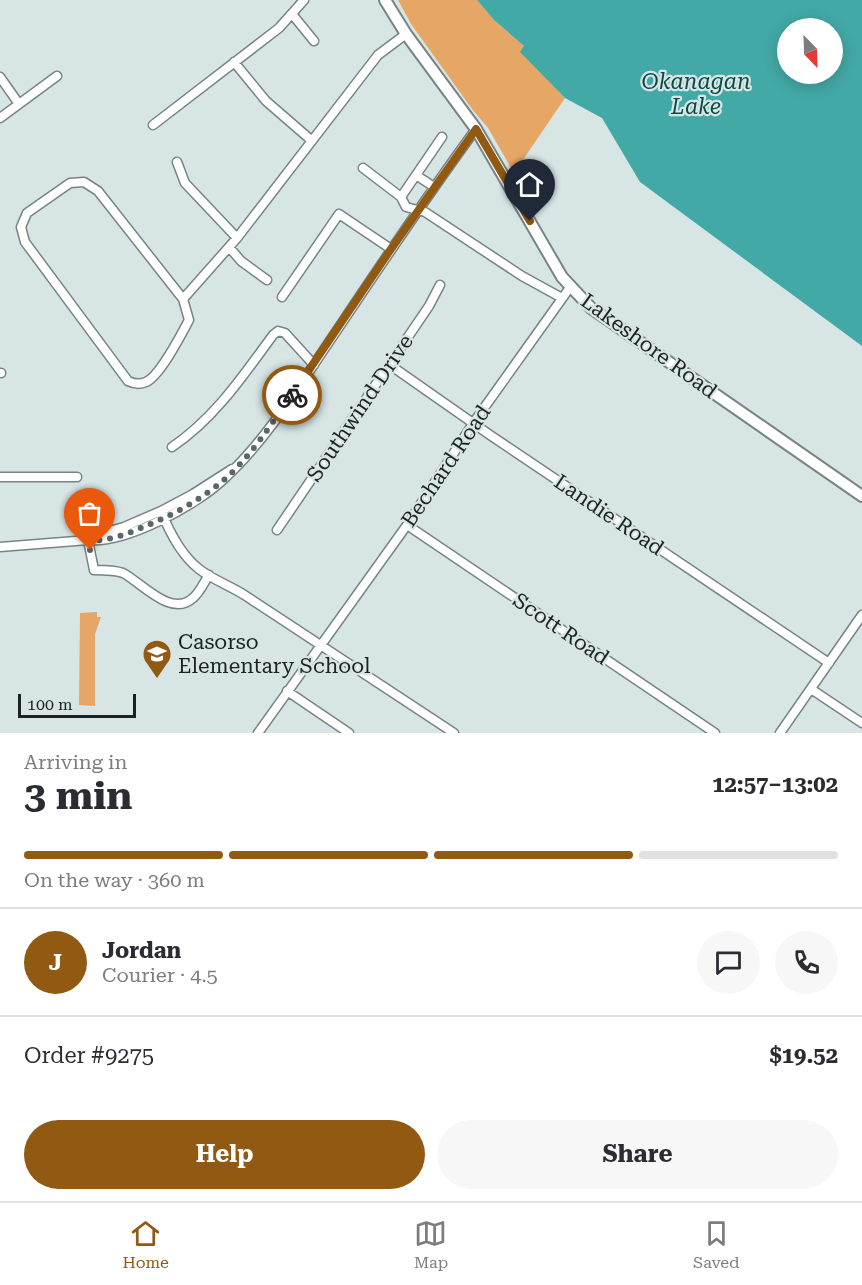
<!DOCTYPE html>
<meta charset="utf-8">
<style>
:root{--surface:#fff;--page:#f7f7f7;--text:#2b2b33;--muted:#7c7c81;--line:#e1e1e2;--accent:#915912}
body{margin:0;font-family:"Roboto Serif",serif;background:var(--page);color:var(--text);height:100vh;display:flex;flex-direction:column;font-size:22px;white-space:nowrap}
*{box-sizing:border-box;margin:0}
p{font-size:20px;color:var(--muted)}
.icon{flex:none;width:33px;height:33px;fill:none;stroke:currentColor;stroke-width:2;stroke-linecap:round;stroke-linejoin:round}
.map{position:relative;height:733px;overflow:hidden}
.panel{display:flex;flex-direction:column;background:var(--surface);flex:1}
.panel>*{flex:none}
.needle{width:39px;rotate:157deg}
.tools{position:absolute;left:777px;top:18px;display:grid;gap:12px}
.tools a{display:grid;place-items:center;width:66px;height:66px;border-radius:50%;background:var(--surface);box-shadow:0 3px 15px #0003;font-size:30px}
.scale{position:absolute;left:18px;bottom:15px;width:118px;box-sizing:border-box;padding-left:6px;border:3px solid #1c2121;border-top:0;font-size:16px;line-height:21px;white-space:nowrap;color:#1c2121;-webkit-text-stroke:4px #d7e5e5;paint-order:stroke}
.pin{position:absolute;display:grid;place-items:center;width:51px;height:51px;color:#fff;margin:-62px -26px;border-radius:50% 50% 50% 0;rotate:-45deg;box-shadow:0 0 6px #0007}
.pin .icon{rotate:45deg}
.courier{position:absolute;display:grid;place-items:center;width:60px;height:60px;margin:-30px;border:4px solid #915912;border-radius:50%;background:#fff;color:#222;box-shadow:0 2px 8px #0007}
.head em{font-style:normal;font-weight:700}
.head div{display:flex;flex-direction:column-reverse}
.head{display:flex;align-items:center;justify-content:space-between;height:102px;padding:0 24px}
h1{font-size:39px;font-weight:700;line-height:45px}
.bar{display:grid;grid-template-columns:repeat(4,1fr);gap:9px 6px;align-content:center;height:72px;padding:0 24px}
.bar i{height:8px;border-radius:4px;background:var(--line)}
.bar .current{background:var(--accent)}
.bar p{grid-column:span 4}
.line{display:flex;align-items:center;gap:15px;padding:0 24px;border-top:2px solid var(--line)}
.line div{flex:1}
.round{display:grid;place-items:center;flex:none;width:63px;height:63px;border-radius:32px;background:var(--page)}
.cta{display:flex;gap:12px;margin-top:auto;padding:12px 24px}
.cta a{flex:1;height:69px;border-radius:36px;background:var(--accent);color:#fff;font-size:24px;font-weight:700;line-height:69px;text-align:center}
.cta a+a{background:var(--page);color:var(--text)}
.tabs{display:flex;justify-content:space-around;align-items:center;height:84px;border-top:2px solid var(--line);background:var(--surface);font-size:16px;color:var(--muted)}
.tabs a{display:grid;justify-items:center;gap:3px}
.tabs .current{color:var(--accent)}
.map>svg:first-child{display:block}
.green{fill:#e6a766}
.water{fill:#43a9a6;fill-rule:evenodd}
.lines{fill:none;stroke-linecap:round;stroke-linejoin:round}
.minor-casing{stroke:#778483;stroke-width:11}
.major-casing{stroke:#778483;stroke-width:14}
.minor{stroke:#fff;stroke-width:8}
.major{stroke:#fff;stroke-width:10}
.done{stroke:#5d6666;stroke-width:6;stroke-dasharray:0 10.8}
.route{stroke:#915912;stroke-width:8}
.labels{text-anchor:middle;dominant-baseline:central;stroke-width:4.5;stroke-linejoin:round;paint-order:stroke}
.street-label{font-size:21px;fill:#1c2121;stroke:#d7e5e5}
.poi-label{font-size:21px;fill:#1c2121;stroke:#d7e5e5;text-anchor:start}
.water-label{font-size:22px;font-style:italic;fill:#0c4a48;stroke:#d7e5e5}
</style>
<div class="map">
<svg width="862" height="733" viewBox="0 0 862 733">
<rect width="100%" height="100%" fill="#d7e5e5"/>
<path class="green" d="M 398,0 L 477,0 L 494,20 L 524,46 L 547,79 L 565,98 L 514,173 L 488,128 L 472,109 L 411,24 Z
M 97,612 L 97,617 L 101,617 L 95,634 L 95,706 L 79,705 L 80,613 Z"/>
<path class="water" d="M 477,0 L 862,0 L 862,346 L 640,182 L 602,118 L 565,98 L 520,52 L 524,46 L 494,20 ZM 788,28 L 832,28 L 832,74 L 788,74 Z"/>
<g class="lines">
<g class="minor-casing">
<path id="minor" d="M 292,14 L 314,41
M 234,62 L 266,101 L 311,140
M 0,77 L 19,104
M 0,118 L 57,76
M 153,125 L 279,28 L 304,0
M 177,162 L 185,183 L 237,238
M 363,168 L 401,197 L 406,207 L 425,212 L 522,276 L 562,298
M 416,175 L 434,187
M 84,182 L 98,191 L 183,299 L 189,320 C 181,335 160,376 146,382 C 139,385 134,384 128,381 L 25,242 L 21,227 L 27,213 L 70,183 Z
M 401,197 L 442,137
M 229,247 L 241,261 L 267,280
M 282,297 L 339,214 L 391,249
M 183,299 L 237,238 L 378,55 L 406,34
M 390,365 L 490,435 L 829,663
M 0,373 L 1,373
M 172,447 C 214,419 243,376 273,335 L 278,331 L 285,333 L 314,365
M 0,477 L 77,477
M 161,511 C 169,531 181,555 199,569 C 213,580 231,586 246,596 C 316,642 385,688 454,733
M 407,525 L 715,733
M 277,530 L 429,306 L 440,285
M 88,540 L 94,570 C 103,570 115,570 123,573 C 142,583 171,618 193,598 C 200,592 204,582 209,575
M 88,540 L 98,534 L 124,527 L 161,511 L 193,494 L 232,469
M 0,547 L 88,540 C 126,544 199,504 226,477 C 268,438 301,383 333,336 C 380,266 426,197 476,129
M 811,689 L 862,723
M 287,691 L 349,733
M 258,733 L 407,525 L 474,422 L 571,286
M 780,733 L 862,615"/>
</g>
<g class="major-casing">
<path id="major" d="M 385,0 L 406,34 L 476,129 L 562,277 L 591,308 L 862,496"/>
</g>
<use href="#minor" class="minor"/>
<use href="#major" class="major"/>
</g>
<g class="lines">
<path class="done" d="M 90,550 L 88,540 C 106,542 124,535 141,528 C 171,516 201,500 225,479 C 252,455 271,424 292,395"/>
<path class="route" d="M 292,395 L 391,249 L 476,129 L 530,221"/>
</g>
<defs>
<g id="school-pin" transform="scale(1.5)"><path d="M0 17L-7.5 6A9.5 9.5 0 1 1 7.5 6Z" fill="#915912" stroke="#d7e5e5"/><path d="M0-5L7-2L0 1L-7-2ZM-4 1L0 2.5L4 1V4Q0 6-4 4Z" fill="#fff"/></g>
</defs>
<g fill-rule="evenodd">
<use href="#school-pin" x="157" y="654"/>
</g>
<g class="labels">
<g class="street-label">
<text transform="translate(649 346) rotate(36)">Lakeshore Road</text>
<text transform="translate(360 408) rotate(-56)">Southwind Drive</text>
<text transform="translate(446 466) rotate(-56)">Bechard Road</text>
<text transform="translate(609 515) rotate(34)">Landie Road</text>
<text transform="translate(561 629) rotate(34)">Scott Road</text>
</g>
<g class="poi-label">
<text x="178" y="642">Casorso<tspan x="178" dy="24">Elementary School</tspan></text>
</g>
<g class="water-label">
<text x="696" y="81">Okanagan<tspan x="696" dy="25">Lake</tspan></text>
</g>
</g>
</svg>
<div class="tools">
<a><svg class="needle" viewBox="-14 -14 28 28"><path d="M0-13l5 13h-10z" fill="#e53935"/><path d="M0 13l5-13h-10z" fill="#7c7c81"/></svg></a>
</div>
<div class="scale">100 m</div>
<div class="pin" style="left:90px;top:550px;background:#ea580c"><svg class="icon" aria-label="bag" viewBox="0 0 24 24"><path d="M5 8h14l-1 12H6zM9 8a3 3 0 0 1 6 0"/></svg></div>
<div class="pin" style="left:530px;top:221px;background:#1f2937"><svg class="icon" aria-label="home" viewBox="0 0 24 24"><path d="M3 11l9-7 9 7M6 9v11h12V9"/></svg></div>
<div class="courier" style="left:292px;top:395px"><svg class="icon" aria-label="bike" viewBox="0 0 24 24"><circle cx="6" cy="16" r="4"/><circle cx="18" cy="16" r="4"/><path d="M6 16l4-8h5l3 8M10 8l3 8H6M13 5h3"/></svg></div>
</div>
<section class="panel">
<div class="head"><div><h1>3 min</h1><p>Arriving in</p></div><em>12:57–13:02</em></div>
<div class="bar"><i class="current"></i><i class="current"></i><i class="current"></i><i></i><p>On the way · 360 m</p></div>
<div class="line" style="height:108px"><b class="round" style="background:var(--accent);color:#fff">J</b><div><b>Jordan</b><p>Courier · 4.5</p></div><a class="round"><svg class="icon" aria-label="chat" viewBox="0 0 24 24"><path d="M4 5h16v11H9l-5 4z"/></svg></a><a class="round"><svg class="icon" aria-label="phone" viewBox="0 0 24 24"><path d="M5 4h4l2 5-3 2q2 4 5 5l2-3 5 2v4C11 20 4 13 5 4z"/></svg></a></div>
<div class="line" style="height:78px"><div>Order #9275</div><b>$19.52</b></div>
<div class="cta"><a>Help</a><a>Share</a></div>
</section>
<nav class="tabs">
<a class="current"><svg class="icon" aria-label="home" viewBox="0 0 24 24"><path d="M3 11l9-7 9 7M6 9v11h12V9"/></svg>Home</a>
<a><svg class="icon" aria-label="map" viewBox="0 0 24 24"><path d="M3 6l6-2 6 2 6-2v14l-6 2-6-2-6 2zM9 4v14M15 6v14"/></svg>Map</a>
<a><svg class="icon" aria-label="saved" viewBox="0 0 24 24"><path d="M7 4h10v16l-5-4-5 4z"/></svg>Saved</a>
</nav>
